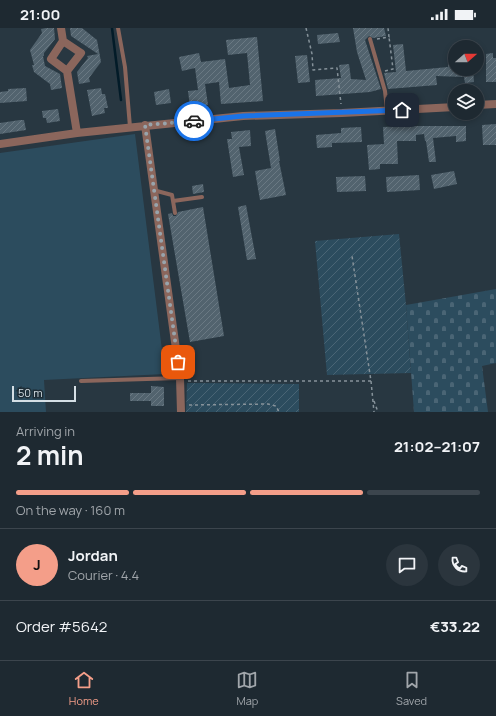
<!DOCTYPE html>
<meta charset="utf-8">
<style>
:root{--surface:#1e2931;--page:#2b353d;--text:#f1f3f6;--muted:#a1a6ab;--line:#3c454d;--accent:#f49e89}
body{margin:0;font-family:Manrope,sans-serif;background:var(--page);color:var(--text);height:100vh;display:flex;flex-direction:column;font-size:15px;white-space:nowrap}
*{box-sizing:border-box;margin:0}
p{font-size:13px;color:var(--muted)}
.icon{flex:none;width:22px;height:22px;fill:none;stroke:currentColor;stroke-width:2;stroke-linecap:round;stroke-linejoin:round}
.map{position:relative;height:384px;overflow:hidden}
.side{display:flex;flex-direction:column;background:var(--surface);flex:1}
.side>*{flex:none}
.needle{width:26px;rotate:69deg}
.controls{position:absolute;left:448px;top:12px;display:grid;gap:8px}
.controls a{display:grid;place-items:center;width:36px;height:36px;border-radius:50%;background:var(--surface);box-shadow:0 2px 6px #0003,0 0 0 1px var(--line);font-size:20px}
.scale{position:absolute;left:12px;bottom:10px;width:64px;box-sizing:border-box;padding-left:4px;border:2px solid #d5dfe5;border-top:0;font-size:11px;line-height:14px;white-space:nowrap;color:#d5dfe5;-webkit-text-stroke:3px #1e2d36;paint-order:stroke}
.pin{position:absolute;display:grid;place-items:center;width:34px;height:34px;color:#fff;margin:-17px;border-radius:8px;box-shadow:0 2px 6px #0006}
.courier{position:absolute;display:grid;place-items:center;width:40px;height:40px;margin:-20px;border:3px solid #1a73e8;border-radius:50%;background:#fff;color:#222;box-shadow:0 1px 5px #0007}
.headline em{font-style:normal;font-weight:700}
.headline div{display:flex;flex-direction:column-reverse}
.headline{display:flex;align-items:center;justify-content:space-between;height:68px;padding:0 16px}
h1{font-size:26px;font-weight:700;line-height:30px}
.bar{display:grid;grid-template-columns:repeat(4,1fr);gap:6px 4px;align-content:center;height:48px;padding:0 16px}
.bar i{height:5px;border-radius:3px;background:var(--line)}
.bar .active{background:var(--accent)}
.bar p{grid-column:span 4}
.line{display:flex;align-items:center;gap:10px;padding:0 16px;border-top:1px solid var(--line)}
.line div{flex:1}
.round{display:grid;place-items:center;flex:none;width:42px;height:42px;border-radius:21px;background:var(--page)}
.status{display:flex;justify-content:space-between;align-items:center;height:28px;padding:0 20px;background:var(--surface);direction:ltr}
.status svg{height:11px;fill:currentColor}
.tabs{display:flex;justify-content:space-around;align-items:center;height:56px;border-top:1px solid var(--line);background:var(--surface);font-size:11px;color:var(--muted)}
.tabs a{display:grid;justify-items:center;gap:2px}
.tabs .active{color:var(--accent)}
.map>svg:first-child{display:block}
.grass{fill:#2c4c5e}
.cemetery{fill:url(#cemetery-stones)}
.garden{fill:url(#garden-furrows)}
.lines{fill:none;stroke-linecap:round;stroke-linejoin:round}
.stream{stroke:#021b28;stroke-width:2.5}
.building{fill:url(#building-hatch)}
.path{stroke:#86929a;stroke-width:1.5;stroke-dasharray:3 3;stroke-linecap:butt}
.lane{stroke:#8b665c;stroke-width:4}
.street{stroke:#8b665c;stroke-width:8}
.done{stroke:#98a4ac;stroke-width:4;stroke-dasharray:0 7.2}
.route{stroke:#1a73e8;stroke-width:5}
</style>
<div class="status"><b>21:00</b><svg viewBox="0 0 49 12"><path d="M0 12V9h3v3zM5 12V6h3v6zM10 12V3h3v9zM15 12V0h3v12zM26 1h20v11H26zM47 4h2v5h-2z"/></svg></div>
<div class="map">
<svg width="496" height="384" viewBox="0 0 496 384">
<defs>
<pattern id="cemetery-stones" width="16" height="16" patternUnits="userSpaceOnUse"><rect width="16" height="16" fill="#2c4c5e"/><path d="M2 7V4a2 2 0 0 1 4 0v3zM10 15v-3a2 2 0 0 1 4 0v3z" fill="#4a6575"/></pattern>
<pattern id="garden-furrows" width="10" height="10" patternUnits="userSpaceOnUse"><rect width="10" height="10" fill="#2c4c5e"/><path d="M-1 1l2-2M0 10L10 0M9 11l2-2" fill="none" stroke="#4a6575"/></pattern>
<pattern id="building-hatch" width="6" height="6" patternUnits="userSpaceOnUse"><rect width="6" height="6" fill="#52636e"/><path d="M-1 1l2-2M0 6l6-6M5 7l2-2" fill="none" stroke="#6a7983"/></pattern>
</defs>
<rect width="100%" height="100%" fill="#283741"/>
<path class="grass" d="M 135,106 L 165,346 L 44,352 L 46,384 L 0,384 L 0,125 Z"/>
<path class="cemetery" d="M 496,261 L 496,335 L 482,338 L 488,384 L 414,384 L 406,277 Z"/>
<path class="garden" d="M 399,206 L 406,277 L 411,345 L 327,347 L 315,213 Z
M 187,355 L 299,356 L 299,384 L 186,384 Z"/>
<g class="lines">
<path class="stream" d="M 112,0 L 121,72"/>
</g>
<path class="building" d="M 46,0 L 54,0 L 55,11 L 44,25 L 44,28 L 43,28 L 45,38 L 60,46 L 62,60 L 51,62 L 50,56 L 34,44 L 32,37 L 34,37 L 30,22 L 42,5 L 41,1 Z
M 70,0 L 82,0 L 97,12 L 101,34 L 89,50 L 90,54 L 79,56 L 77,44 L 88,30 L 87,28 L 98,26 L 71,8 Z
M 353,0 L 384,0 L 386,8 L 373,10 L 369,8 L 365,12 L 381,61 L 370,64 L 316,68 L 315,52 L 341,50 L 339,37 L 349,36 L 351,51 L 366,52 L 357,24 Z
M 338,5 L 340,14 L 318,16 L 317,7 Z
M 257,9 L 263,73 L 221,76 L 219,54 L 205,56 L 208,77 L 190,79 L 188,63 L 198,62 L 195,40 L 182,43 L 179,29 L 199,25 L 201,34 L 225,31 L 229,60 L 250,57 L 247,25 L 228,27 L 226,12 Z
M 403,16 L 406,43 L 448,39 L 448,29 L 455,29 L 455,41 L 473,41 L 474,54 L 465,55 L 464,49 L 436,48 L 437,57 L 388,61 L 384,45 L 396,44 L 393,17 Z
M 493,25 L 493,30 L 496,30 L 496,54 L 486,54 L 486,26 Z
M 307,27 L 310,54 L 298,55 L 295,28 Z
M 26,60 L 27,73 L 0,75 L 0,64 L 8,63 L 8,61 Z
M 101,60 L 102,66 L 105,66 L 108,80 L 104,80 L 105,85 L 92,88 L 87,62 Z
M 169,61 L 171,75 L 156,77 L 154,64 Z
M 58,81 L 60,93 L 47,95 L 46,90 L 43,90 L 42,83 Z
M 20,92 L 24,92 L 26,102 L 0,106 L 0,95 Z
M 496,96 L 496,117 L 483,117 L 482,97 Z
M 406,98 L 466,98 L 466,113 L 456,114 L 456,108 L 433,110 L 436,134 L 429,134 L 426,113 L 425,113 L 424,106 L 416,107 L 416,113 L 397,113 L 398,136 L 380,136 L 380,141 L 369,142 L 367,117 L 384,116 L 383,99 Z
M 361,99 L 362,114 L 332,115 L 332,119 L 317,120 L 316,107 L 341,105 L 341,100 Z
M 275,101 L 280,133 L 279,133 L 286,167 L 260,172 L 255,143 L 271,140 L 265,103 Z
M 250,102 L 251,118 L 239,119 L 244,147 L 233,149 L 227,111 L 232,111 L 231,104 Z
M 454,143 L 457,156 L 434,161 L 431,147 Z
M 419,147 L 420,162 L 387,164 L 386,149 Z
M 365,148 L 366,163 L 337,164 L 336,149 Z
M 203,156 L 204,164 L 193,166 L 192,158 Z
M 246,177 L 256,231 L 247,232 L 238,179 Z
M 203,179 L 224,308 L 190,314 L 168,186 L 172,185 L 173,188 L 176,188 L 178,184 Z
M 151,358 L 164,359 L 164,378 L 151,378 L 151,373 L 130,373 L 130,365 L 151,365 Z"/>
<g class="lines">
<path class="path" d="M 306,0 L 312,26 L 313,42 L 337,40 L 341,76
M 377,11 L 389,9 L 388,0
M 385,43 L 393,41 L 389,9
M 188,353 L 371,353 L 352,228
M 371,353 L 374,384
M 374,373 L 378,384
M 189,377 L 268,376 L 276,378 L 279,384"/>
<path class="lane" d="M 118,0 L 125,39 L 130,99
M 370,11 L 385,63 L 387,82
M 153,162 L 172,167 L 175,185
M 173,173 L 202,169
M 81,353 L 180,350"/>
<path class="street" d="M 61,0 L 63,13 L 51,31 L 67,43 L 81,25 L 63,13
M 67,43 L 77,105
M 477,77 L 496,76
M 145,97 L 180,350 L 181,384
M 0,116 L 77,105 L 243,88 L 342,85 L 455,79"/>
</g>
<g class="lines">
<path class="done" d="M 178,334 L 145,97 L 194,93"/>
<path class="route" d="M 194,93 L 243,88 L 402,82"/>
</g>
</svg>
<div class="controls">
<a><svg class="needle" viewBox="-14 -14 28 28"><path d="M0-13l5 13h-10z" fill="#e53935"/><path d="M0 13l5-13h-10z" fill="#a1a6ab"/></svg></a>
<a><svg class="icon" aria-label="layers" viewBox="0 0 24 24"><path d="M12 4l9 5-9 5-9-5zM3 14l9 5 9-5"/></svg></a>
</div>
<div class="scale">50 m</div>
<div class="pin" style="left:178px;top:334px;background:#ea580c"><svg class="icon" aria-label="bag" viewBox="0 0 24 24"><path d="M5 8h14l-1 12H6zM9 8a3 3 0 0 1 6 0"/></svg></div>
<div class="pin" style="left:402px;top:82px;background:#1f2937"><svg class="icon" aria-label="home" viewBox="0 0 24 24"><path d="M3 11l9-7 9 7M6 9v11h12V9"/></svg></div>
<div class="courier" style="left:194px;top:93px"><svg class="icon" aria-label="car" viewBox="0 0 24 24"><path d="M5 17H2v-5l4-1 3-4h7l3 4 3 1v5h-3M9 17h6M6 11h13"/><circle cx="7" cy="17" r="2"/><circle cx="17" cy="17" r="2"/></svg></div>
</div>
<section class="side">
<div class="headline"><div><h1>2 min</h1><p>Arriving in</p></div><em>21:02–21:07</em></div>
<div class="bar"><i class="active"></i><i class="active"></i><i class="active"></i><i></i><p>On the way · 160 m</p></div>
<div class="line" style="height:72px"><b class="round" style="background:var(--accent);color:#111">J</b><div><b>Jordan</b><p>Courier · 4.4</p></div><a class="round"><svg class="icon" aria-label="chat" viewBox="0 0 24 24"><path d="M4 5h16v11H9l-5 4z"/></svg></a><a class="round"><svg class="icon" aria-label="phone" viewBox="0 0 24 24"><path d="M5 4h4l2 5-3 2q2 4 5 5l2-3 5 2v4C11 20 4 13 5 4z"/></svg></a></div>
<div class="line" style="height:52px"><div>Order #5642</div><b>€33.22</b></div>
</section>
<nav class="tabs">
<a class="active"><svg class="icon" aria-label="home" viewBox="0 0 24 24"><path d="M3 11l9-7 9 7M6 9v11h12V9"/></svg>Home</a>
<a><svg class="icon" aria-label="map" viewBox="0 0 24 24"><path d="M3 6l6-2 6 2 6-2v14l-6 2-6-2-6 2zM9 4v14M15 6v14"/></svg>Map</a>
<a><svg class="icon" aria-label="saved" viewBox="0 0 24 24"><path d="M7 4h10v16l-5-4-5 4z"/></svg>Saved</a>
</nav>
